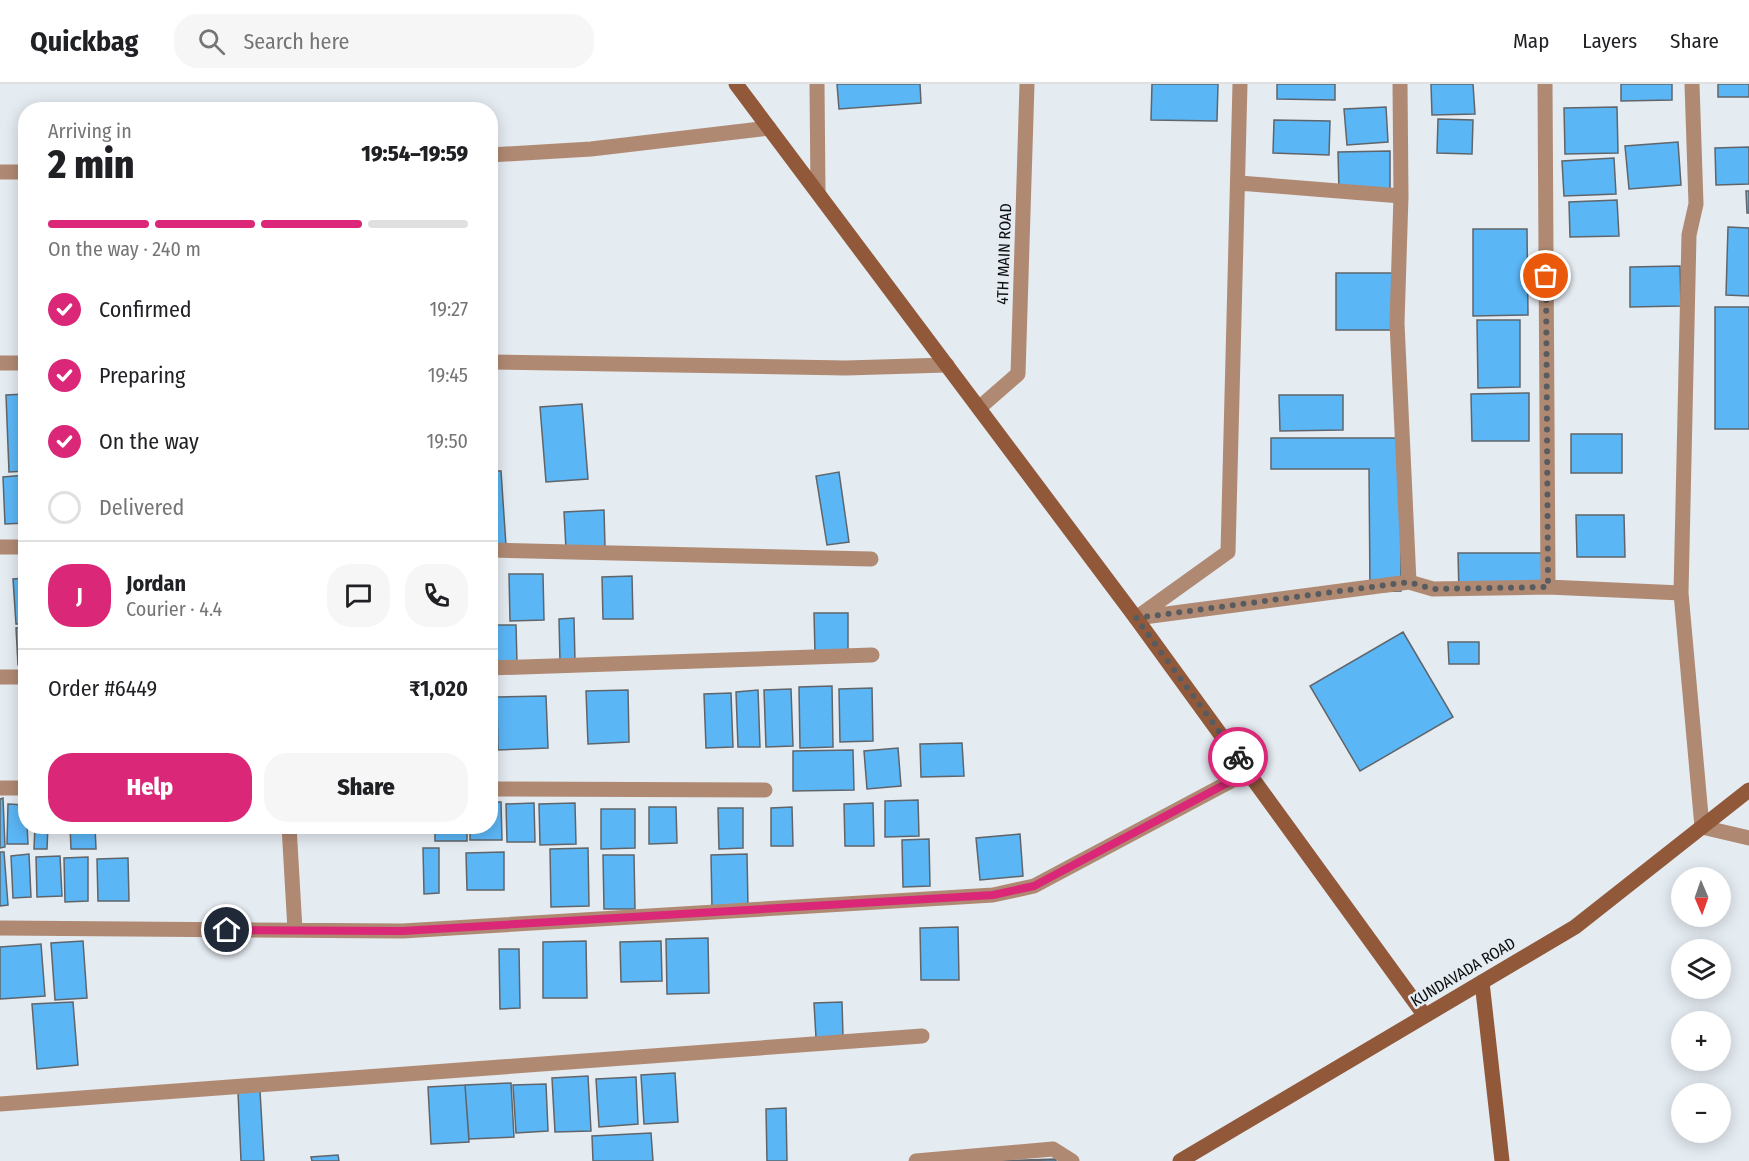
<!DOCTYPE html>
<meta charset="utf-8">
<style>
:root{--surface:#fff;--page:#f6f6f6;--text:#202124;--muted:#757577;--line:#e0e0e0;--accent:#db2777}
body{margin:0;font-family:"Fira Sans Condensed",sans-serif;background:var(--page);color:var(--text);height:100vh;display:flex;flex-direction:column;font-size:22px;white-space:nowrap}
*{box-sizing:border-box;margin:0}
p{font-size:20px;color:var(--muted)}
.icon{flex:none;width:33px;height:33px;fill:none;stroke:currentColor;stroke-width:2;stroke-linecap:round;stroke-linejoin:round}
.map{position:relative;flex:1;overflow:hidden}
.panel{position:absolute;left:18px;top:18px;width:480px;height:732px;display:flex;flex-direction:column;background:var(--surface);border-radius:24px;box-shadow:0 3px 15px #0003}
.panel>*{flex:none}
.needle{width:39px;rotate:178deg}
.fabs{position:absolute;left:1671px;top:783px;display:grid;gap:12px}
.fabs a{display:grid;place-items:center;width:60px;height:60px;border-radius:50%;background:var(--surface);box-shadow:0 3px 15px #0003;font-size:30px}
.pin{position:absolute;display:grid;place-items:center;width:51px;height:51px;color:#fff;margin:-26px;border:3px solid #fff;border-radius:50%;box-shadow:0 2px 6px #0007}
.courier{position:absolute;display:grid;place-items:center;width:60px;height:60px;margin:-30px;border:4px solid #db2777;border-radius:50%;background:#fff;color:#222;box-shadow:0 2px 8px #0007}
.summary em{font-style:normal;font-weight:800}
.summary div{display:flex;flex-direction:column-reverse}
.summary{display:flex;align-items:center;justify-content:space-between;height:102px;padding:0 30px}
h1{font-size:39px;font-weight:800;line-height:45px}
.bar{display:grid;grid-template-columns:repeat(4,1fr);gap:9px 6px;align-content:center;height:72px;padding:0 30px}
.bar i{height:8px;border-radius:4px;background:var(--line)}
.bar .active{background:var(--accent)}
.bar p{grid-column:span 4}
.line{display:flex;align-items:center;gap:15px;padding:0 30px;border-top:2px solid var(--line)}
.line div{flex:1}
.round{display:grid;place-items:center;flex:none;width:63px;height:63px;border-radius:24px;background:var(--page)}
ol{padding:0 30px;list-style:none}
li{display:flex;align-items:center;gap:18px;height:66px}
li p{margin-inline-start:auto}
li .icon{padding:6px;border-radius:50%;background:var(--accent);color:#fff;stroke-width:4}
li:last-child{color:var(--muted)}
li i{width:33px;height:33px;border:3px solid var(--line);border-radius:50%}
.action{display:flex;gap:12px;margin-top:auto;padding:12px 30px}
.action a{flex:1;height:69px;border-radius:24px;background:var(--accent);color:#fff;font-size:24px;font-weight:800;line-height:69px;text-align:center}
.action a+a{background:var(--page);color:var(--text)}
header{display:flex;align-items:center;gap:36px;box-sizing:border-box;height:84px;padding:0 30px;background:var(--surface);border-bottom:2px solid var(--line)}
header strong{font-size:28px}
nav{display:flex;gap:33px;margin-inline-start:auto;font-size:21px}
.search{width:420px;height:54px;background:var(--page);display:flex;align-items:center;gap:15px;box-sizing:border-box;padding:0 21px;border-radius:24px;color:var(--muted);font-size:22px}
.map>svg:first-child{display:block}
.building{fill:#5bb6f6;stroke:#5f656a;stroke-width:1.5}
.lines{fill:none;stroke-linecap:round;stroke-linejoin:round}
.street{stroke:#b08973;stroke-width:15}
.secondary{stroke:#91593a;stroke-width:15}
.done{stroke:#585b5f;stroke-width:6;stroke-dasharray:0 10.8}
.route{stroke:#db2777;stroke-width:8}
.labels{text-anchor:middle;dominant-baseline:central;stroke-width:5;stroke-linejoin:round;paint-order:stroke}
.street-label{font-size:16px;fill:#0c0e10;stroke:#e4ebf1}
</style>
<header>
<strong>Quickbag</strong>
<div class="search"><svg class="icon" aria-label="search" viewBox="0 0 24 24"><circle cx="10" cy="10" r="6"/><path d="M15 15l6 6"/></svg>Search here</div>
<nav><a>Map</a><a>Layers</a><a>Share</a></nav>
</header>
<div class="map">
<svg width="1749" height="1077" viewBox="0 0 1749 1077">
<rect width="100%" height="100%" fill="#e4ebf1"/>
<path class="building" d="M 837,0 L 920,0 L 921,19 L 839,25 Z
M 1152,0 L 1218,0 L 1217,37 L 1151,36 Z
M 1277,0 L 1335,0 L 1335,16 L 1277,15 Z
M 1431,0 L 1473,0 L 1475,30 L 1432,31 Z
M 1621,0 L 1672,0 L 1672,16 L 1621,17 Z
M 1718,0 L 1749,0 L 1749,13 L 1718,13 Z
M 1386,23 L 1388,58 L 1347,61 L 1344,25 Z
M 1617,23 L 1618,69 L 1565,70 L 1564,24 Z
M 1438,35 L 1473,36 L 1472,70 L 1437,69 Z
M 1274,36 L 1330,37 L 1329,71 L 1273,69 Z
M 1678,58 L 1681,101 L 1629,105 L 1625,62 Z
M 1749,63 L 1749,100 L 1716,101 L 1715,64 Z
M 1390,67 L 1390,107 L 1339,107 L 1338,68 Z
M 1614,74 L 1616,110 L 1564,112 L 1562,77 Z
M 1746,107 L 1749,107 L 1749,129 L 1747,129 Z
M 1617,116 L 1619,152 L 1570,153 L 1569,118 Z
M 1728,143 L 1749,144 L 1749,212 L 1726,211 Z
M 1473,145 L 1527,145 L 1528,231 L 1473,232 Z
M 1680,182 L 1681,222 L 1630,223 L 1630,183 Z
M 1336,189 L 1394,189 L 1394,246 L 1336,246 Z
M 1715,223 L 1749,223 L 1749,345 L 1715,345 Z
M 1477,236 L 1520,236 L 1520,303 L 1478,304 Z
M 1529,309 L 1529,357 L 1472,357 L 1471,310 Z
M 26,310 L 26,387 L 9,388 L 6,311 Z
M 1279,311 L 1343,311 L 1343,346 L 1280,347 Z
M 582,320 L 588,395 L 546,398 L 540,323 Z
M 1571,350 L 1622,350 L 1622,389 L 1571,389 Z
M 1271,354 L 1401,354 L 1401,507 L 1370,508 L 1369,385 L 1271,385 Z
M 490,387 L 501,387 L 506,462 L 490,463 Z
M 839,388 L 849,458 L 827,461 L 816,392 Z
M 26,391 L 26,439 L 5,440 L 3,393 Z
M 604,426 L 605,463 L 566,465 L 564,428 Z
M 1576,431 L 1624,431 L 1625,473 L 1577,473 Z
M 1458,469 L 1545,469 L 1544,509 L 1459,510 Z
M 509,490 L 543,490 L 544,536 L 510,537 Z
M 632,492 L 633,535 L 603,535 L 602,493 Z
M 26,494 L 26,540 L 16,540 L 13,495 Z
M 490,494 L 495,494 L 496,535 L 490,535 Z
M 814,529 L 848,529 L 848,569 L 815,569 Z
M 574,534 L 575,578 L 560,578 L 559,535 Z
M 490,541 L 516,541 L 517,579 L 490,580 Z
M 26,543 L 26,580 L 18,581 L 16,544 Z
M 1403,548 L 1453,633 L 1360,687 L 1310,602 Z
M 1448,558 L 1479,558 L 1479,580 L 1449,580 Z
M 832,602 L 833,663 L 800,664 L 799,603 Z
M 872,604 L 873,657 L 840,658 L 839,605 Z
M 791,605 L 793,662 L 766,663 L 764,606 Z
M 628,606 L 629,658 L 588,660 L 586,607 Z
M 758,606 L 760,663 L 738,663 L 736,608 Z
M 731,609 L 733,663 L 706,664 L 704,610 Z
M 546,612 L 548,664 L 498,666 L 497,613 Z
M 962,659 L 964,692 L 921,693 L 920,660 Z
M 898,664 L 901,702 L 867,705 L 864,667 Z
M 853,666 L 854,706 L 793,707 L 793,667 Z
M 3,714 L 5,763 L 0,764 L 0,715 Z
M 918,716 L 919,752 L 885,753 L 885,717 Z
M 490,718 L 501,718 L 502,756 L 470,756 L 470,742 L 490,742 Z
M 534,719 L 535,758 L 507,758 L 506,720 Z
M 575,719 L 576,760 L 540,761 L 539,720 Z
M 873,719 L 874,762 L 845,762 L 844,720 Z
M 8,720 L 26,721 L 28,760 L 7,760 Z
M 649,723 L 676,723 L 677,759 L 649,760 Z
M 792,723 L 793,762 L 771,762 L 771,724 Z
M 718,724 L 743,724 L 743,764 L 719,765 Z
M 601,725 L 635,725 L 635,764 L 601,765 Z
M 35,742 L 48,742 L 47,765 L 34,765 Z
M 70,742 L 95,742 L 96,765 L 71,765 Z
M 435,742 L 467,742 L 467,757 L 435,757 Z
M 1020,750 L 1023,792 L 980,796 L 976,754 Z
M 929,755 L 930,802 L 903,803 L 902,756 Z
M 423,764 L 439,764 L 439,809 L 424,810 Z
M 588,764 L 589,822 L 551,823 L 550,765 Z
M 0,768 L 4,768 L 8,821 L 0,822 Z
M 504,768 L 504,806 L 467,806 L 466,769 Z
M 29,770 L 31,813 L 13,814 L 11,772 Z
M 747,770 L 748,824 L 712,824 L 711,771 Z
M 603,771 L 634,771 L 635,825 L 604,825 Z
M 60,772 L 62,812 L 37,813 L 36,773 Z
M 88,773 L 88,817 L 65,818 L 64,774 Z
M 128,774 L 129,817 L 98,817 L 97,775 Z
M 958,843 L 959,896 L 921,896 L 920,844 Z
M 708,854 L 709,909 L 667,910 L 666,855 Z
M 83,857 L 87,914 L 55,916 L 51,859 Z
M 586,857 L 587,914 L 543,914 L 543,858 Z
M 661,857 L 662,897 L 621,898 L 620,858 Z
M 41,860 L 45,912 L 0,915 L 0,863 Z
M 499,865 L 519,865 L 520,924 L 500,925 Z
M 73,918 L 78,981 L 37,985 L 32,920 Z
M 842,918 L 843,953 L 816,954 L 814,919 Z
M 675,989 L 678,1038 L 644,1040 L 641,991 Z
M 588,992 L 591,1047 L 555,1048 L 552,994 Z
M 636,993 L 638,1040 L 599,1043 L 596,995 Z
M 511,999 L 514,1053 L 469,1055 L 465,1001 Z
M 546,1000 L 548,1047 L 516,1049 L 513,1001 Z
M 465,1001 L 469,1058 L 431,1060 L 428,1003 Z
M 260,1007 L 264,1077 L 241,1077 L 238,1008 Z
M 786,1024 L 787,1077 L 767,1077 L 766,1025 Z
M 651,1049 L 653,1077 L 593,1077 L 592,1052 Z
M 338,1071 L 339,1077 L 312,1077 L 311,1073 Z
M 1056,1075 L 1056,1077 L 989,1077 Z"/>
<g class="lines">
<path class="street" d="M 817,0 L 818,108
M 1240,0 L 1228,468 L 1136,534 L 1409,498 L 1433,505 L 1548,503 L 1681,509
M 1400,0 L 1401,112 L 1397,239 L 1409,498
M 1545,0 L 1548,503
M 1692,0 L 1696,120 L 1689,151 L 1681,509 L 1702,743 L 1749,754
M 490,71 L 591,65 L 769,44
M 0,88 L 26,88
M 1239,99 L 1401,112
M 490,278 L 846,284 L 947,281
M 0,279 L 26,279
M 979,324 L 1018,290 L 1027,0
M 0,463 L 26,463
M 490,466 L 871,475
M 490,584 L 872,571
M 0,593 L 26,593
M 0,704 L 26,704
M 490,705 L 765,706
M 289,742 L 295,846
M 0,844 L 403,847 L 993,811 L 1034,802 L 1248,688
M 0,1020 L 922,952
M 916,1077 L 1053,1065 L 1072,1077"/>
<path class="secondary" d="M 736,0 L 1136,534 L 1425,932
M 1482,898 L 1502,1077
M 1180,1077 L 1575,843 L 1749,706"/>
</g>
<g class="lines">
<path class="done" d="M 1238,673 L 1136,534 L 1409,498 L 1433,505 L 1548,503 L 1546,192"/>
<path class="route" d="M 227,846 L 403,847 L 993,811 L 1034,802 L 1248,688 L 1238,673"/>
</g>
<g class="labels">
<g class="street-label">
<text transform="translate(1004 170) rotate(-88)">4TH MAIN ROAD</text>
<text transform="translate(1463 888) rotate(-31)">KUNDAVADA ROAD</text>
</g>
</g>
</svg>
<div class="fabs">
<a><svg class="needle" viewBox="-14 -14 28 28"><path d="M0-13l5 13h-10z" fill="#e53935"/><path d="M0 13l5-13h-10z" fill="#757577"/></svg></a>
<a><svg class="icon" aria-label="layers" viewBox="0 0 24 24"><path d="M12 4l9 5-9 5-9-5zM3 14l9 5 9-5"/></svg></a>
<a>+</a>
<a>−</a>
</div>
<div class="pin" style="left:1546px;top:192px;background:#ea580c"><svg class="icon" aria-label="bag" viewBox="0 0 24 24"><path d="M5 8h14l-1 12H6zM9 8a3 3 0 0 1 6 0"/></svg></div>
<div class="pin" style="left:227px;top:846px;background:#1f2937"><svg class="icon" aria-label="home" viewBox="0 0 24 24"><path d="M3 11l9-7 9 7M6 9v11h12V9"/></svg></div>
<div class="courier" style="left:1238px;top:673px"><svg class="icon" aria-label="bike" viewBox="0 0 24 24"><circle cx="6" cy="16" r="4"/><circle cx="18" cy="16" r="4"/><path d="M6 16l4-8h5l3 8M10 8l3 8H6M13 5h3"/></svg></div>
<section class="panel">
<div class="summary"><div><h1>2 min</h1><p>Arriving in</p></div><em>19:54–19:59</em></div>
<div class="bar"><i class="active"></i><i class="active"></i><i class="active"></i><i></i><p>On the way · 240 m</p></div>
<ol>
<li><svg class="icon" aria-label="check" viewBox="0 0 24 24"><path d="M5 12l5 5 9-10"/></svg>Confirmed<p>19:27</p></li>
<li><svg class="icon" aria-label="check" viewBox="0 0 24 24"><path d="M5 12l5 5 9-10"/></svg>Preparing<p>19:45</p></li>
<li><svg class="icon" aria-label="check" viewBox="0 0 24 24"><path d="M5 12l5 5 9-10"/></svg>On the way<p>19:50</p></li>
<li><i></i>Delivered</li>
</ol>
<div class="line" style="height:108px"><b class="round" style="background:var(--accent);color:#fff">J</b><div><b>Jordan</b><p>Courier · 4.4</p></div><a class="round"><svg class="icon" aria-label="chat" viewBox="0 0 24 24"><path d="M4 5h16v11H9l-5 4z"/></svg></a><a class="round"><svg class="icon" aria-label="phone" viewBox="0 0 24 24"><path d="M5 4h4l2 5-3 2q2 4 5 5l2-3 5 2v4C11 20 4 13 5 4z"/></svg></a></div>
<div class="line" style="height:78px"><div>Order #6449</div><b>₹1,020</b></div>
<div class="action"><a>Help</a><a>Share</a></div>
</section>
</div>
